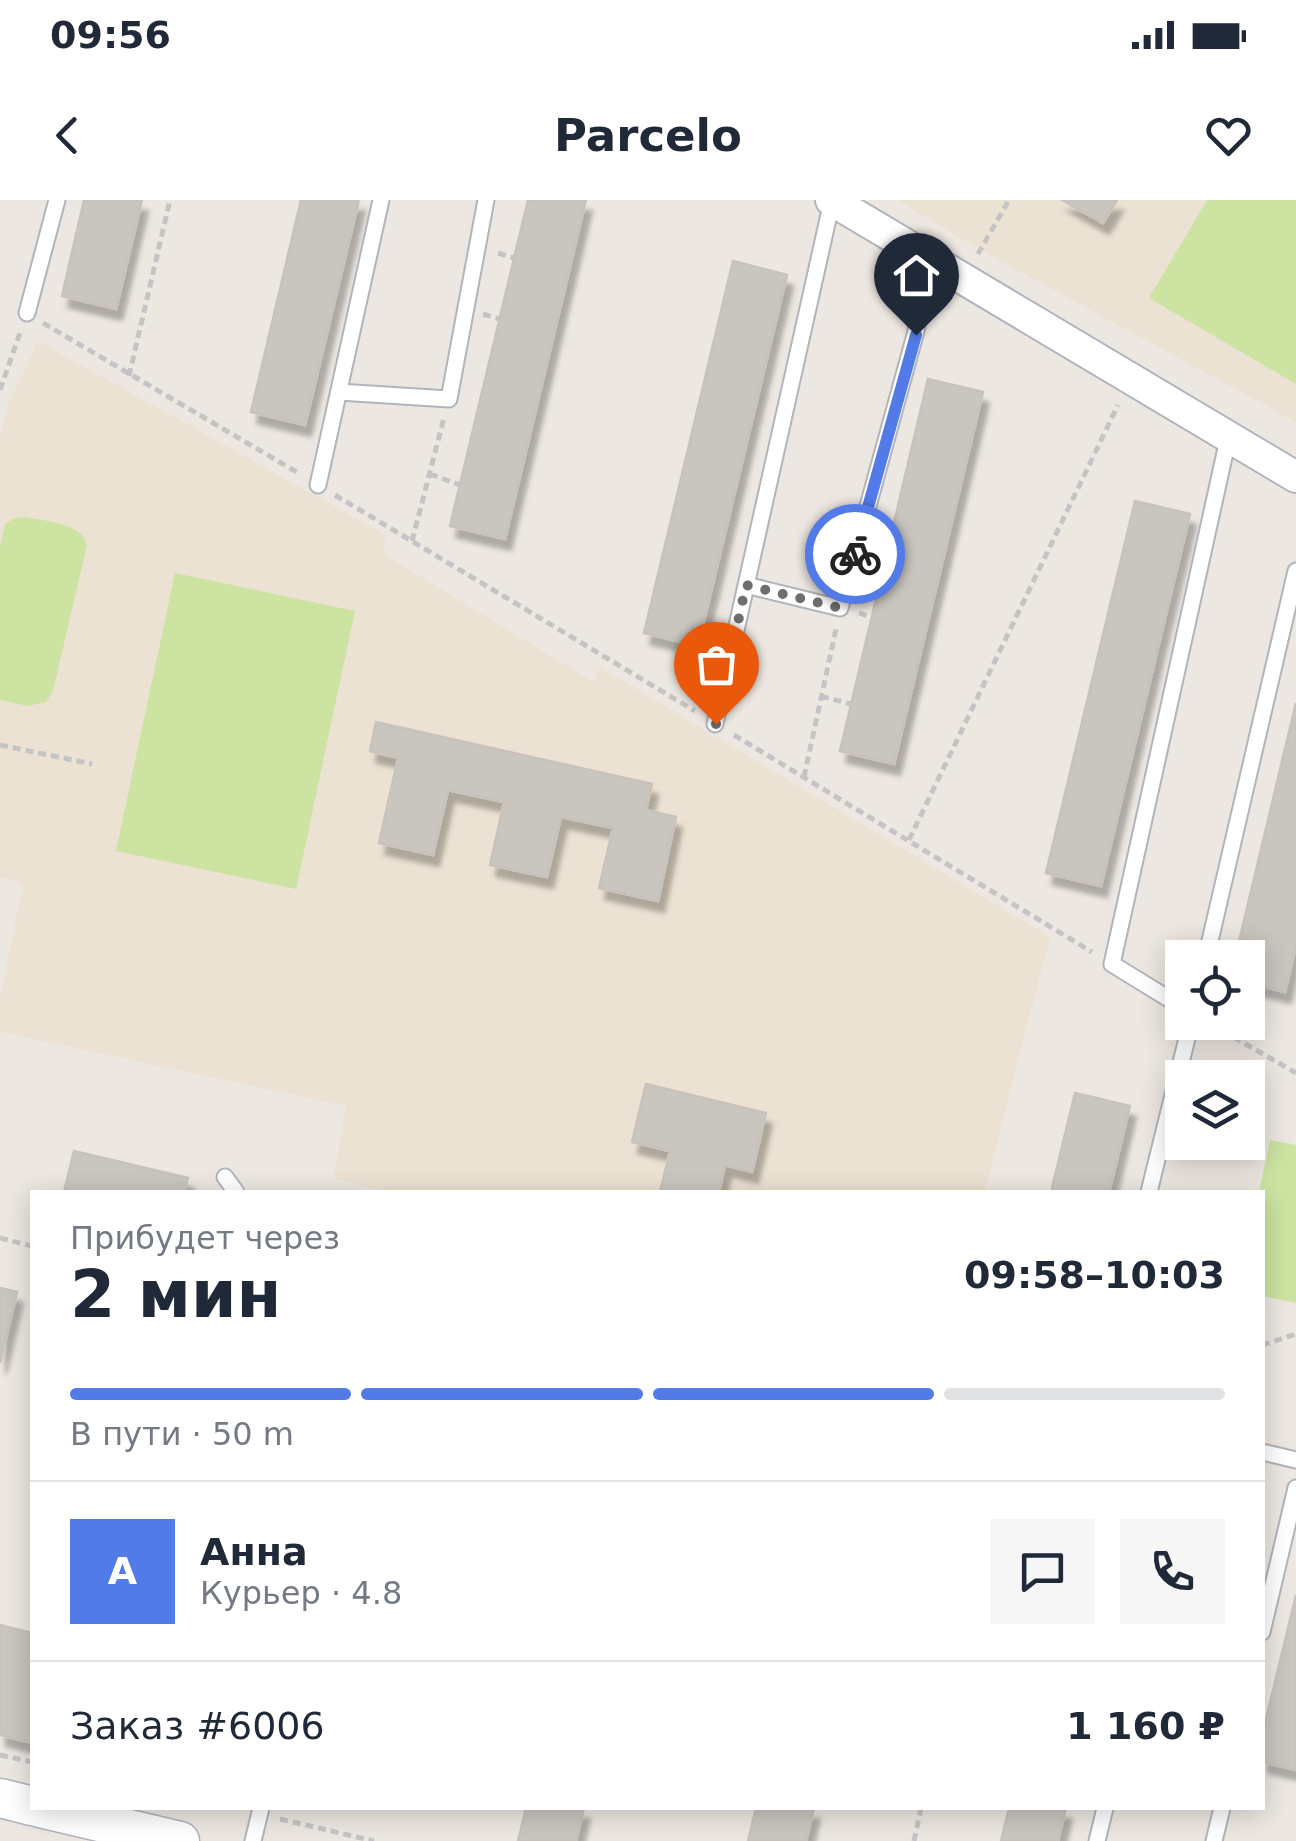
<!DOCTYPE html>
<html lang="ru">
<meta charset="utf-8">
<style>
:root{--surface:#fff;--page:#f6f6f7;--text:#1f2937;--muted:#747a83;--line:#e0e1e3;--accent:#537be8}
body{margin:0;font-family:"DejaVu Sans",sans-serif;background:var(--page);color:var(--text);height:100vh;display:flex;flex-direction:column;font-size:38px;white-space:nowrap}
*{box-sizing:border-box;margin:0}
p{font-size:32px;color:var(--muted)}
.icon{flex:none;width:55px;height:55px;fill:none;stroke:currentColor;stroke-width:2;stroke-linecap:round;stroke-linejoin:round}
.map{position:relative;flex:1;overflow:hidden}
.side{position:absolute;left:30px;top:990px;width:1235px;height:620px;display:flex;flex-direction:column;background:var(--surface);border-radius:0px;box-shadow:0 5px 25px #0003}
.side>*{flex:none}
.buttons{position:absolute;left:1165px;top:740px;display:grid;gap:20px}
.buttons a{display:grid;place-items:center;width:100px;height:100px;border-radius:0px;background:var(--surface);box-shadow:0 5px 25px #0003;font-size:50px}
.pin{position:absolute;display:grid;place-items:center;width:85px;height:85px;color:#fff;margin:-102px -42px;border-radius:50% 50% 50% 0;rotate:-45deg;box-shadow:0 0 10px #0007}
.pin .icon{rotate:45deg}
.courier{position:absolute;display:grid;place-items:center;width:100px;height:100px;margin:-50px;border:8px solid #537be8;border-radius:50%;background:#fff;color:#222;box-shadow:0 2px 12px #0007}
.overview em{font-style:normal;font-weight:800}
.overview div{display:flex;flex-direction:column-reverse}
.overview{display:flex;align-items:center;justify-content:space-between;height:170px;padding:0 40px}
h1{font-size:65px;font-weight:800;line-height:75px}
.bar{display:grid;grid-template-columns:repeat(4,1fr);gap:15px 10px;align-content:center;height:120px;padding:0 40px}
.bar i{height:12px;border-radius:8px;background:var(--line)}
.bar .selected{background:var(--accent)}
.bar p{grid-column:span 4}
.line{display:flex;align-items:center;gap:25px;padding:0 40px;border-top:2px solid var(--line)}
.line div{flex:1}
.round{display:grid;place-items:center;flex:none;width:105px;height:105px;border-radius:0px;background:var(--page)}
.status{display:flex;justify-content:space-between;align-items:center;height:70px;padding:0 50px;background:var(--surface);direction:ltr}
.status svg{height:28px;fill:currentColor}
header{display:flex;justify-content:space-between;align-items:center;height:130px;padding:0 40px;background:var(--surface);font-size:45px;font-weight:800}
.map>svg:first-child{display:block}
.education{fill:#ece2d3}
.pitch{fill:#cce3a1}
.building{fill:#c9c5bf;stroke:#c8c2bb;stroke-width:2.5;filter:url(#shadow)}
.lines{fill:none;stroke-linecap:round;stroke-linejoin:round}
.service-casing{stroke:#b2b4bc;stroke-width:19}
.minor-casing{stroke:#b2b4bc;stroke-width:34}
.tertiary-casing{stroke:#b2b4bc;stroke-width:41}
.path{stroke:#c4c4c4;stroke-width:5;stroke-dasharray:8 5;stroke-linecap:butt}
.service{stroke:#fff;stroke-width:15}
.minor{stroke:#fff;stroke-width:30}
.tertiary{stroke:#fff;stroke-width:38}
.done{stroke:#706e6c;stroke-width:10;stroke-dasharray:0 18}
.route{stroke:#537be8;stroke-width:12}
</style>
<div class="status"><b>09:56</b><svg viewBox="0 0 49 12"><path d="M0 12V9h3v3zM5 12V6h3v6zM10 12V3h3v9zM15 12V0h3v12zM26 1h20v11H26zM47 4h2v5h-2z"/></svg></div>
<header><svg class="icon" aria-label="back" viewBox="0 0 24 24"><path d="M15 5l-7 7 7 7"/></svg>Parcelo<svg class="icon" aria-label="heart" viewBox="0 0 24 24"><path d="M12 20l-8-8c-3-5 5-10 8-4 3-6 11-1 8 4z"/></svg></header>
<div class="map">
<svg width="1296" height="1641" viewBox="0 0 1296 1641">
<defs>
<filter id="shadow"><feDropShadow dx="6" dy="11" stdDeviation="2.5" flood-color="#0004"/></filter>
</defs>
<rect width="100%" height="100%" fill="#ede7e1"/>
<path class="education" d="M 897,0 L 1296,0 L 1296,222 L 980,50 Z
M 38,141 L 386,335 L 383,354 L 594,482 L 600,467 L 1050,737 L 985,992 L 391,992 L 334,979 L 346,906 L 0,832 L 0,799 L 23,684 L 0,677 L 0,239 L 8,205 Z"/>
<path class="pitch" d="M 1207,0 L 1296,0 L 1296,184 L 1149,98 Z
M 26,317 C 47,322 81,322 87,345 L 53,491 L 46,502 L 28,506 L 0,500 L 0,346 L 5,324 L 14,318 Z
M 175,373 L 355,411 L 296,689 L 116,651 Z
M 1270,940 L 1296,945 L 1296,1103 L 1263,1096 L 1262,992 L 1259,992 Z"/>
<path class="building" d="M 84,0 L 142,0 L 116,109 L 62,96 Z
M 301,0 L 359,0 L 305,225 L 251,212 Z
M 528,0 L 586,0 L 505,339 L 450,326 Z
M 1062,0 L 1117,0 L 1103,23 Z
M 733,61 L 787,75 L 698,446 L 644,433 Z
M 928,179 L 983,192 L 894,564 L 840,551 Z
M 1135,301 L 1190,314 L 1101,686 L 1046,673 Z
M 1296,503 L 1296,745 L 1285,792 L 1248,783 L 1248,758 L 1235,758 Z
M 376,522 L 652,584 L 646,610 L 676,617 L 658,701 L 599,688 L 613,628 L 561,617 L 547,677 L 490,665 L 504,602 L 448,590 L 433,655 L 379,643 L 398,558 L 370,551 Z
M 646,884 L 766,913 L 752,972 L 725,965 L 719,992 L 660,992 L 670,951 L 632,942 Z
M 1075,893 L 1130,906 L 1109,992 L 1051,992 Z
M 74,951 L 188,978 L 184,992 L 64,992 Z
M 0,1088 L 17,1092 L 0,1163 Z
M 1296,1395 L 1296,1570 L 1262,1562 L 1262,1536 Z
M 0,1425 L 32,1433 L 32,1543 L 0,1535 Z
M 526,1608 L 584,1608 L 576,1641 L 518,1641 Z
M 756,1608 L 814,1608 L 806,1641 L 748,1641 Z
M 1009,1608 L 1066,1608 L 1058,1641 L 1001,1641 Z"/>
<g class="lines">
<g class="service-casing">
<path id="service" d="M 27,113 L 57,0
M 339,192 L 449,199 L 486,0
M 318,285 L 381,0
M 746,385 L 840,408 L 915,135 L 932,59
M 715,524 L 832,1
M 1206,758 L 1296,371
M 1182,807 L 1112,764 L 1228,239
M 225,977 L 236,992
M 1149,992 L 1191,822
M 1262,1252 L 1296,1260
M 1262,1432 L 1296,1288
M 253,1641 L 261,1608
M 1097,1641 L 1105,1608
M 1214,1641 L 1222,1608"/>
</g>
<g class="minor-casing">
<path id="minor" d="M 831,0 L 1296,277"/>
</g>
<g class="tertiary-casing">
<path id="tertiary" d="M 0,1598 L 32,1606
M 40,1608 L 180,1641"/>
</g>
<path class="path" d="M 498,53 L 514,58
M 978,54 L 1009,0
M 483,114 L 499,119
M 43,123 L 300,274
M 129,176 L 170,0
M 0,190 L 21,130
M 430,274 L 460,285
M 335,295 L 695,511
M 412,341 L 444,218
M 859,413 L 871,417
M 821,496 L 851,504
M 734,535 L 1092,752
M 0,545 L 92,564
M 804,577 L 836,429
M 909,640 L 1118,205
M 1211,824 L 1296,873
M 0,1038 L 32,1046
M 1262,1145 L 1296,1134
M 0,1555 L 32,1562
M 280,1619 L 374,1641
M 914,1641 L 921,1608"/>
<use href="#service" class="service"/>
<use href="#minor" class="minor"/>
<use href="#tertiary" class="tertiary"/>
</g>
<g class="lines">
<path class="done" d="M 716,524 L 746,385 L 840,408 L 855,354"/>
<path class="route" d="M 855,354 L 916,135"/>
</g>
</svg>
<div class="buttons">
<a><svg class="icon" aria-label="locate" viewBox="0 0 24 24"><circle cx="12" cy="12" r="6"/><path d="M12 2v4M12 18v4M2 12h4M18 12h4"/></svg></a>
<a><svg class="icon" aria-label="layers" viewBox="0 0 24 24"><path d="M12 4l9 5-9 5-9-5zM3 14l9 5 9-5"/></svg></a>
</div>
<div class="pin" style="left:716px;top:524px;background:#ea580c"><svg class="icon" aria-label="bag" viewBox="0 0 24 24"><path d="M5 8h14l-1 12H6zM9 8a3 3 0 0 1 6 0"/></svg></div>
<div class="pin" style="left:916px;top:135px;background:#1f2937"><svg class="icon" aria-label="home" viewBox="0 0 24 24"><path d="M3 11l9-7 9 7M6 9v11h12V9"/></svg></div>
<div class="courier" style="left:855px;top:354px"><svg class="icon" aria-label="bike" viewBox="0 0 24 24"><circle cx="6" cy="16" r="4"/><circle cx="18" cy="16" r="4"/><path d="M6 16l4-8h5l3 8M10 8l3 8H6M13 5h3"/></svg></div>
<section class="side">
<div class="overview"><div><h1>2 мин</h1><p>Прибудет через</p></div><em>09:58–10:03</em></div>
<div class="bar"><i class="selected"></i><i class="selected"></i><i class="selected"></i><i></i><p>В пути · 50 m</p></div>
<div class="line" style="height:180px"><b class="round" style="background:var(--accent);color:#fff">А</b><div><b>Анна</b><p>Курьер · 4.8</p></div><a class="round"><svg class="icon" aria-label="chat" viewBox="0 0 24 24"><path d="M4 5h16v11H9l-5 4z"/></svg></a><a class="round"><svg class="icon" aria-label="phone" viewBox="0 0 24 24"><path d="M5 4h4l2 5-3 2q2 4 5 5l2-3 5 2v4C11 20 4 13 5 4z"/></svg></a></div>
<div class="line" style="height:130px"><div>Заказ #6006</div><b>1 160 ₽</b></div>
</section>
</div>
